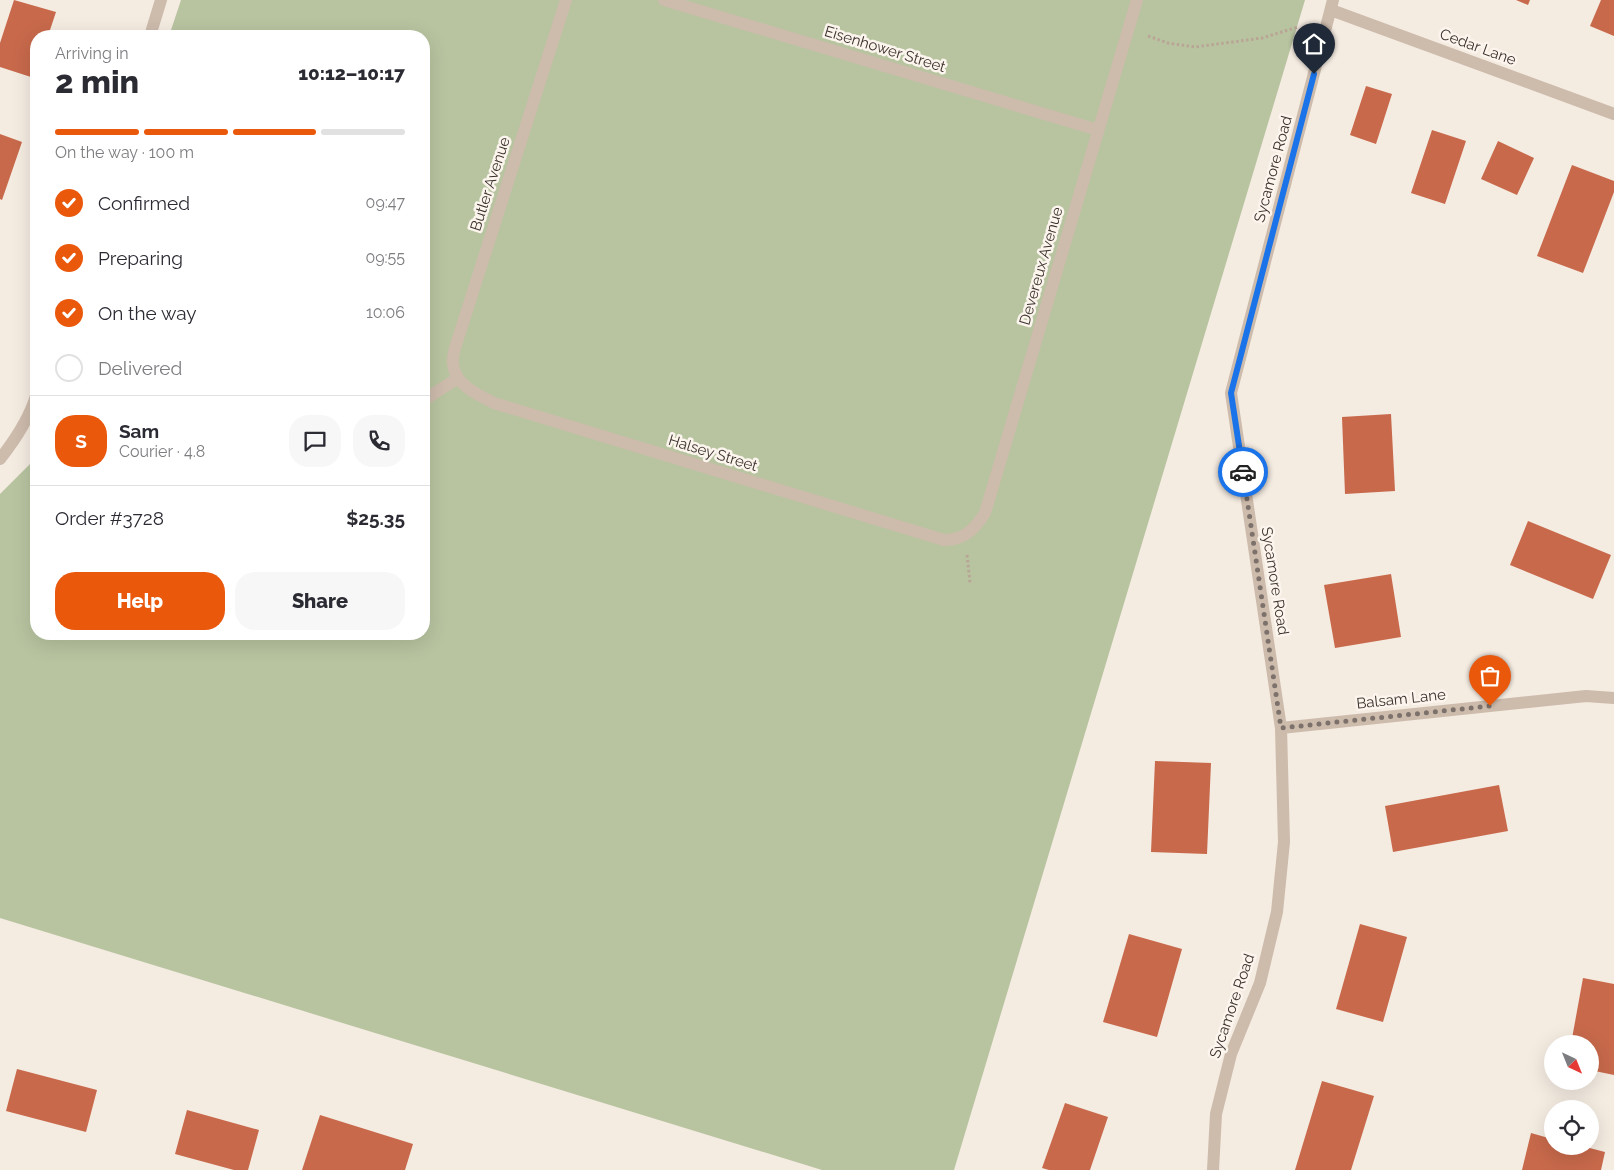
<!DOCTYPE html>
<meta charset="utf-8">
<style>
:root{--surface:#fff;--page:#f7f7f7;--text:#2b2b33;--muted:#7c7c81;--line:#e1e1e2;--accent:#ea580c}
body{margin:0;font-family:Raleway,sans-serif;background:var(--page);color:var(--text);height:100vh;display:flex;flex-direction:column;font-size:19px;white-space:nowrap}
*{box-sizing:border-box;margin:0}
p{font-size:16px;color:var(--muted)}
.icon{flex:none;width:28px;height:28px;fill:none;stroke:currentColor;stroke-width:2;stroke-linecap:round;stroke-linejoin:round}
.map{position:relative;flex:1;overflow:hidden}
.drawer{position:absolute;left:30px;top:30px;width:400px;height:610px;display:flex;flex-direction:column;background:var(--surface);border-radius:20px;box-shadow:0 5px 20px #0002}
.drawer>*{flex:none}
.needle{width:32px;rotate:137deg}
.buttons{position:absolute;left:1544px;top:1035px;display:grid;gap:10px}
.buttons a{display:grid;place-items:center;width:55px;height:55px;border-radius:50%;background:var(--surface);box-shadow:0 5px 20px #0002;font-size:25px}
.pin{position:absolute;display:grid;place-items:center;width:42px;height:42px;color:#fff;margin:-51px -21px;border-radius:50% 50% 50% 0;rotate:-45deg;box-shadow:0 0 5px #0007}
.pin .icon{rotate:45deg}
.courier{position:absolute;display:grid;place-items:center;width:50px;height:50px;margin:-25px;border:4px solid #1a73e8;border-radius:50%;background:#fff;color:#222;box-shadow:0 1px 6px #0007}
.overview em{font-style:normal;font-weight:800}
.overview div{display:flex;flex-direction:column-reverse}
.overview{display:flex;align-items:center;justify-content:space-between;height:85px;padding:0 25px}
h1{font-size:32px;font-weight:800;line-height:38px}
.bar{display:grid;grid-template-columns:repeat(4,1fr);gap:8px 5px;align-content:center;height:60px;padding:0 25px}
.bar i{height:6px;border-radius:4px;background:var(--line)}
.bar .current{background:var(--accent)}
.bar p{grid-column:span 4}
.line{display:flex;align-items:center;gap:12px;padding:0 25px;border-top:1px solid var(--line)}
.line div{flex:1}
.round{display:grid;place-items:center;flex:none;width:52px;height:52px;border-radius:20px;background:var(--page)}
ol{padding:0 25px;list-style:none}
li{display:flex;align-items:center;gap:15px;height:55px}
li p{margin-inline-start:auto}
li .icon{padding:5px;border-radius:50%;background:var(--accent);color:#fff;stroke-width:4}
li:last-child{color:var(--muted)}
li i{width:28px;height:28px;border:2px solid var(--line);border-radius:50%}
.button{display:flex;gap:10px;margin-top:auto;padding:10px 25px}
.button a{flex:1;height:58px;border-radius:20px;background:var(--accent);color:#fff;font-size:20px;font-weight:800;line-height:58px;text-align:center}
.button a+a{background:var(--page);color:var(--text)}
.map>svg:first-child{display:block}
.green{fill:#b8c4a0}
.building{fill:#c8694b}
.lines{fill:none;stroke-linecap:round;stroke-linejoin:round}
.path{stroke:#b9a596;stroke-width:3;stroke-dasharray:2.5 2.5;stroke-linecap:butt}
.street{stroke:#cdbbac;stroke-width:12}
.done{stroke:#7c716b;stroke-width:5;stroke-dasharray:0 9}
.route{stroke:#1a73e8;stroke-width:6}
.labels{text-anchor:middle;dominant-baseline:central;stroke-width:5;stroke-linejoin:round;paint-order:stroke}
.street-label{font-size:15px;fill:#3b302b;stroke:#fbf5ee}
</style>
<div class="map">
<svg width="1614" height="1170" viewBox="0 0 1614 1170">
<rect width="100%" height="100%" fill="#f4ebe1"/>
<path class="green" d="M 181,0 L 1305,0 L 954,1170 L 822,1170 L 0,918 L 0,494 L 33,461 L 36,450 L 36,634 L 424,634 L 424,36 L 169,36 Z"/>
<path class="building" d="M 14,0 L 56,12 L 48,36 L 36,36 L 36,72 L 34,78 L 0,67 L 0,43 Z
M 1516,0 L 1530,0 L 1528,5 Z
M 1601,0 L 1614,0 L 1614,36 L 1590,26 Z
M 1366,86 L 1392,94 L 1376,144 L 1350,135 Z
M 1432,130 L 1466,141 L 1445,204 L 1411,193 Z
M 0,134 L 22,142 L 2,200 L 0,199 Z
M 1498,141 L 1534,158 L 1517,195 L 1481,179 Z
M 1572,165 L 1614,181 L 1614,192 L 1583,273 L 1537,256 Z
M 1391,414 L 1395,491 L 1345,494 L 1342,417 Z
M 1528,521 L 1611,555 L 1593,599 L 1510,565 Z
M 1391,574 L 1401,637 L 1335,648 L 1324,585 Z
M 1155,761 L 1211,763 L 1207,854 L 1151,852 Z
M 1499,785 L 1508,831 L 1393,852 L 1385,806 Z
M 1360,924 L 1407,937 L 1383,1022 L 1336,1009 Z
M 1129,934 L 1182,949 L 1157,1037 L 1103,1022 Z
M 1583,978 L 1614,984 L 1614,1075 L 1590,1070 L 1590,1044 L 1571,1044 Z
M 17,1069 L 97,1090 L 86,1132 L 6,1111 Z
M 1322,1081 L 1374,1096 L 1351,1170 L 1295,1170 Z
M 1065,1103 L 1108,1117 L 1090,1170 L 1049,1170 L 1042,1168 Z
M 187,1110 L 259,1130 L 248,1170 L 234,1170 L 175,1154 Z
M 320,1115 L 413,1144 L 405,1170 L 302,1170 Z
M 1531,1133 L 1552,1139 L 1552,1146 L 1582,1146 L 1605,1152 L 1601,1170 L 1522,1170 Z"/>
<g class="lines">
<path class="path" d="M 1148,36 L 1168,43 L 1195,47 L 1262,38 L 1298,27
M 967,555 L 970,583"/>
<path class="street" d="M 566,0 L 455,348 C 454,353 452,359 453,364 C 455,385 478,395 494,403 L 944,540 C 964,540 974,530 985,513 L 1137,0
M 664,0 L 1098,130
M 1331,10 L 1614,114
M 150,36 L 161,0
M 424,400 L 458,378
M 0,459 C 15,440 29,419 36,396
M 1281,728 L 1586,696 L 1614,698
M 1213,1170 L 1216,1114 L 1231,1054 L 1260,983 L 1277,912 L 1284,842 L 1281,728 L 1231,393 L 1333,0"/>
</g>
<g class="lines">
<path class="done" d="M 1243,472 L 1281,728 L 1490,706"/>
<path class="route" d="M 1243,472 L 1231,393 L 1314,74"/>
</g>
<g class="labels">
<g class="street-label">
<text transform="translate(1478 47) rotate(20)">Cedar Lane</text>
<text transform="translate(885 49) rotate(17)">Eisenhower Street</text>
<text transform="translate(1273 169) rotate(-75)">Sycamore Road</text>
<text transform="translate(490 184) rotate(-72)">Butler Avenue</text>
<text transform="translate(1041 266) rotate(-74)">Devereux Avenue</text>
<text transform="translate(713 453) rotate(17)">Halsey Street</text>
<text transform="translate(1275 581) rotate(81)">Sycamore Road</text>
<text transform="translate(1401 699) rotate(-6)">Balsam Lane</text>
<text transform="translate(1232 1006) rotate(-71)">Sycamore Road</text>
</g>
</g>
</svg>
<div class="buttons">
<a><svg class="needle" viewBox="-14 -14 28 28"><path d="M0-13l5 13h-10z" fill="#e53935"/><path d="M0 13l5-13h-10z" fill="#7c7c81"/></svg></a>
<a><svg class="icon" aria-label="locate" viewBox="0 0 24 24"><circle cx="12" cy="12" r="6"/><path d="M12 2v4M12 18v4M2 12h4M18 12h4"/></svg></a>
</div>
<div class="pin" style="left:1490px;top:706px;background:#ea580c"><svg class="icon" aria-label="bag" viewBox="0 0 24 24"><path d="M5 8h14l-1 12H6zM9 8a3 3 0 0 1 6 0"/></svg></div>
<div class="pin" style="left:1314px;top:74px;background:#1f2937"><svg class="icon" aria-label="home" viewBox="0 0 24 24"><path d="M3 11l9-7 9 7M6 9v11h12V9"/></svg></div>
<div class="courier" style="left:1243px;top:472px"><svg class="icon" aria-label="car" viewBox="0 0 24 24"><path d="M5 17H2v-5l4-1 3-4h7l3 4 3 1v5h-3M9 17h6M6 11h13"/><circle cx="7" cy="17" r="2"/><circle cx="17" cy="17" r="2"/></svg></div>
<section class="drawer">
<div class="overview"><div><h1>2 min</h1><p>Arriving in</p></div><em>10:12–10:17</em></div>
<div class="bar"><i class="current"></i><i class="current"></i><i class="current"></i><i></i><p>On the way · 100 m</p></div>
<ol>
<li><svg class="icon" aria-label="check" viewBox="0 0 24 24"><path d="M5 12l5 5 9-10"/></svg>Confirmed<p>09:47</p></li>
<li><svg class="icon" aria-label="check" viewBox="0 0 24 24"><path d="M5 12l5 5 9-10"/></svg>Preparing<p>09:55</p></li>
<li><svg class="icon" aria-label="check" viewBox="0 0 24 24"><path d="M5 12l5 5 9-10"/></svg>On the way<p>10:06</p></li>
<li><i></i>Delivered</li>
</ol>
<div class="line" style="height:90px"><b class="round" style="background:var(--accent);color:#fff">S</b><div><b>Sam</b><p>Courier · 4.8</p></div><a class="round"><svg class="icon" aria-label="chat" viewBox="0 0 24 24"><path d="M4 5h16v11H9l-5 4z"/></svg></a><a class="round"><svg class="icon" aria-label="phone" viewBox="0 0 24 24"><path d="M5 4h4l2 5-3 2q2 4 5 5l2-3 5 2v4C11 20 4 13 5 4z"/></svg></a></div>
<div class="line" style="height:65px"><div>Order #3728</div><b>$25.35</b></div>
<div class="button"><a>Help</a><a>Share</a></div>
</section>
</div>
